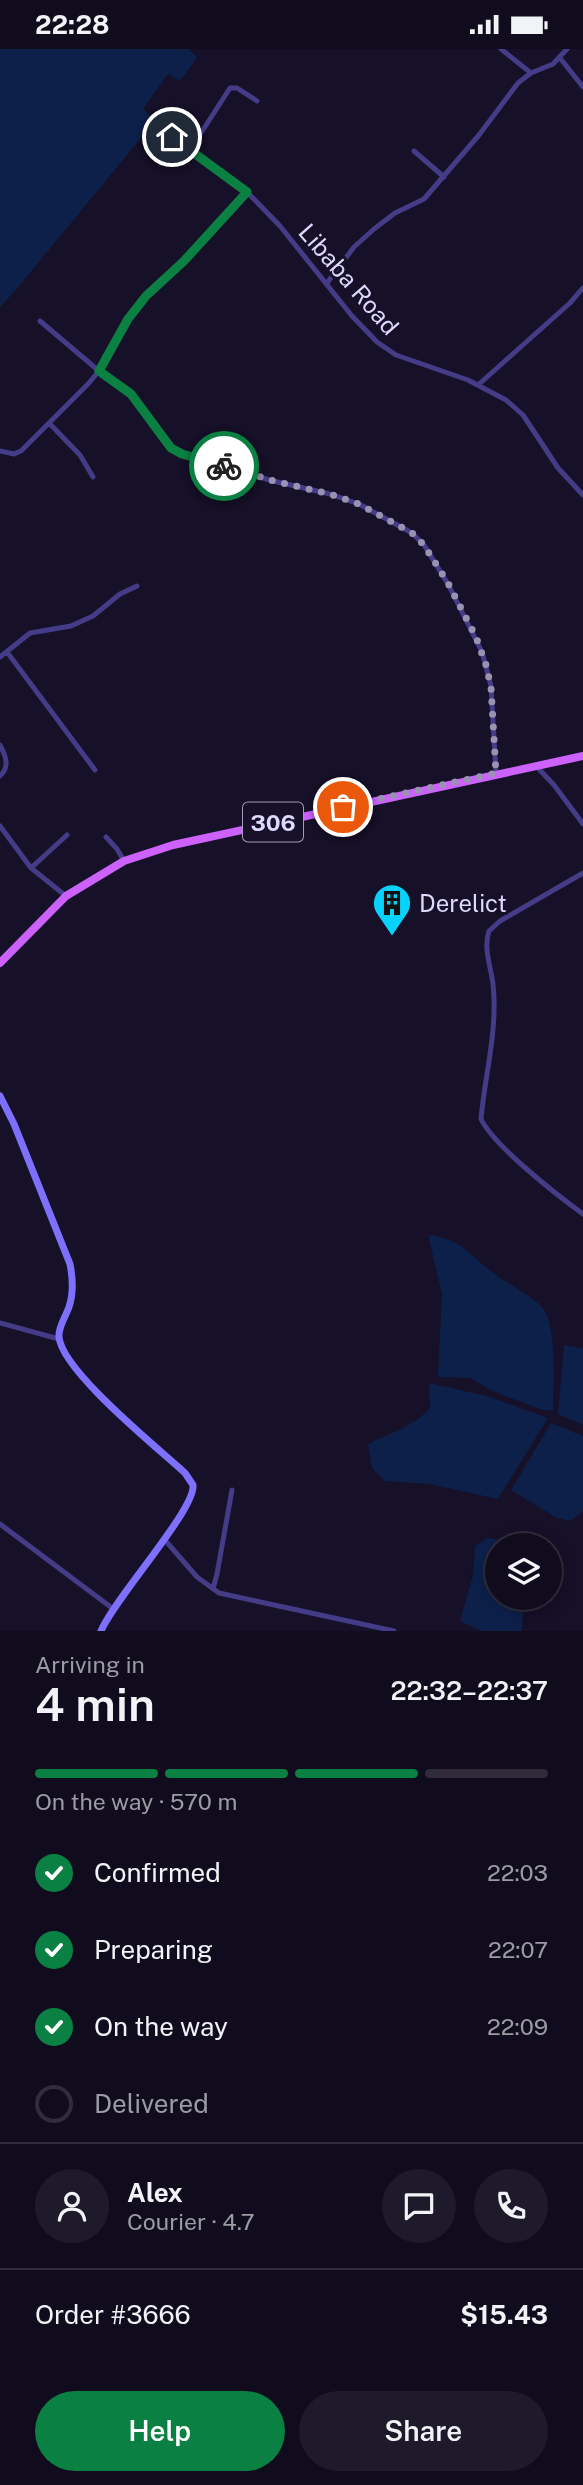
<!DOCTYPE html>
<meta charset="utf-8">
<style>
:root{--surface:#100c1e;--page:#1e1a2b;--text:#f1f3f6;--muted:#9c9ba4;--line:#302c3c;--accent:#0b8043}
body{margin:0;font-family:"Public Sans",sans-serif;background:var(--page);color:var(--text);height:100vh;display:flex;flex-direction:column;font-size:26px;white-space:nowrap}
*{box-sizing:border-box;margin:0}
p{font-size:23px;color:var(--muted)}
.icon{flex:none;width:38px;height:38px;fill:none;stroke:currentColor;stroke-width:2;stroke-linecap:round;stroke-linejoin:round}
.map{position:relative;height:1582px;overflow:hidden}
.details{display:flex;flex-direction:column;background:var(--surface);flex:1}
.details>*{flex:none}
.buttons{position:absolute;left:485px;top:1484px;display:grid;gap:14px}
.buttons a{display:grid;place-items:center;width:77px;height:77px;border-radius:50%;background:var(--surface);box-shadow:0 4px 18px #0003,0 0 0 2px var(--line);font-size:35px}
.pin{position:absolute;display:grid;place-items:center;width:60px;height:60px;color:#fff;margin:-30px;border:4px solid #fff;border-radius:50%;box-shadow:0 2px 7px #0007}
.courier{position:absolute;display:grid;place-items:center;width:70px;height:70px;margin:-35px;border:5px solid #0b8043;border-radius:50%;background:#fff;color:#222;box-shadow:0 2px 9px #0007}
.head em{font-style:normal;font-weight:600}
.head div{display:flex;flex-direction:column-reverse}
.head{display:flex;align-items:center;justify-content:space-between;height:119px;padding:0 35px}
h1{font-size:46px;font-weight:600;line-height:52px}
.bar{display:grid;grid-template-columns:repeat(4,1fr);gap:10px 7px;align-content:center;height:84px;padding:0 35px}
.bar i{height:9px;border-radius:5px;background:var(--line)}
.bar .on{background:var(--accent)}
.bar p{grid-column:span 4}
.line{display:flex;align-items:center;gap:18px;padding:0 35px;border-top:2px solid var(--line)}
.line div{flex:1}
.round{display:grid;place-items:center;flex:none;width:74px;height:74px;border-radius:37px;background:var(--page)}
ol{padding:0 35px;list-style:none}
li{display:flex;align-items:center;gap:21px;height:77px}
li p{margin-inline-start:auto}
li .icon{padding:7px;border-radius:50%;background:var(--accent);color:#fff;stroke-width:4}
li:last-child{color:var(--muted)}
li i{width:38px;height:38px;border:4px solid var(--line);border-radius:50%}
.primary-button{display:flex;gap:14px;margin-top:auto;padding:14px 35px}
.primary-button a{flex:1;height:80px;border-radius:42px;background:var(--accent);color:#fff;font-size:28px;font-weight:600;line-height:80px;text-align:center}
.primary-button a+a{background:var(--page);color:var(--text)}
.status{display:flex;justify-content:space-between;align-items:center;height:49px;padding:0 35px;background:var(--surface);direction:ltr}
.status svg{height:19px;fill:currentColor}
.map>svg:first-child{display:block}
.water{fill:#0d204a}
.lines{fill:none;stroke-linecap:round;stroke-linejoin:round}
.street{stroke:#443c86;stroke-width:5}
.secondary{stroke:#7d70fd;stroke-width:7}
.primary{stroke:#cc61fc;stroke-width:8}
.done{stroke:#9992b3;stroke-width:7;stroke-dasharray:0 12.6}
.route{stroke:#0b8043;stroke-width:9}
.labels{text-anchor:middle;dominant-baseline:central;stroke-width:6;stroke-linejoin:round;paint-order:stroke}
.shield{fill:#161028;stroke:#a39cbe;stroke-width:2}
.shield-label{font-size:23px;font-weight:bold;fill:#dfd8fe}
.street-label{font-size:24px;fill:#dfd8fe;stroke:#161028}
.poi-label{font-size:24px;fill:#dfd8fe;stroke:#161028;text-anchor:start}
</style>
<div class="status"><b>22:28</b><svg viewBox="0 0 49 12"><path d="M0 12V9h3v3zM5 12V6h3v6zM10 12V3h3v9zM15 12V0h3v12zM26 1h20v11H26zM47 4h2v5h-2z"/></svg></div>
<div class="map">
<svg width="583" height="1582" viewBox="0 0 583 1582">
<rect width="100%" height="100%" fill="#161028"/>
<path class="water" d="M 0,0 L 189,0 L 197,9 L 180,32 L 168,25 L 143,60 L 153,69 L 150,78 L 15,242 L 0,258 Z
M 428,1186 C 460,1189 469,1205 492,1223 C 507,1235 527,1243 541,1257 C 558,1273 553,1338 553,1362 L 540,1360 L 492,1342 L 471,1329 L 438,1328 L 442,1245 Z
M 564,1296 L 583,1299 L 583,1376 L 558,1365 Z
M 429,1334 L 487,1347 L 548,1369 L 498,1450 L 429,1435 L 385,1432 L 372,1419 L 368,1395 C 390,1384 413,1378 430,1359 Z
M 551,1374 L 583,1387 L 583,1462 L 570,1472 L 557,1469 L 511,1441 Z
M 487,1489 L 523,1494 L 523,1496 L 497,1496 L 497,1549 L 523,1549 L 522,1582 L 481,1582 L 460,1572 L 473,1526 L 475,1497 Z"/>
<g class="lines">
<path class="street" d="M 501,0 L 531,24
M 560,9 L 583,38
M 154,76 L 247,143 L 280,177 L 352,267 L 377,293 L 396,306 L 468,331 L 506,351 L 523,366 L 558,419 L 583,446
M 190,101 L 230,39 L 237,39 L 257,52
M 414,102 L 444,128
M 327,234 L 354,198 L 374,180 L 395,164 L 424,150 L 479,86 L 518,34 L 531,24 L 553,15 L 567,0
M 40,272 L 99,322 L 131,345 L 162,390 L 171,399 L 182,405 L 273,432 L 330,445 L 359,455 L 412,484 L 424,496 L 448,535 L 482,603 L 491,637 L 496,725
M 478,336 L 570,254 L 583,239
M 49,374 L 80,406 L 93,428
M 0,402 L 14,405 L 21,402 L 88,335 L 99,322 L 105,307 L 128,270 L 147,247 L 184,212 L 247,143
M 7,603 L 95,721
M 0,608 L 30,584 L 71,577 L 93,567 L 120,545 L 137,537
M 0,696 C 6,707 10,718 0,727
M 537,718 L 554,736 L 583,775
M 0,777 L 31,819 L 66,847
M 106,788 L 117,800 L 124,812
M 31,819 L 67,786
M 583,824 L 500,872 L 489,882 C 483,899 491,918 493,935 C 498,981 485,1025 481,1070 C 494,1097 557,1146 583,1165
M 0,1274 L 59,1290
M 0,1475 L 112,1559
M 164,1490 L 197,1528 L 219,1544 L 394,1582
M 213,1540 L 217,1525 L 232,1441"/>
<path class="secondary" d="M 0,1047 L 14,1075 L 70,1215 C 73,1230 74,1243 69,1258 C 66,1267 58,1278 59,1288 C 62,1322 158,1399 185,1424 L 193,1436 C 196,1460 114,1550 101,1582"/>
<path class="primary" d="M 0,914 L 66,847 L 124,812 L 173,796 L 583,707"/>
</g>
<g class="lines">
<path class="done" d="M 224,417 L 274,432 L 330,445 L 359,455 L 412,484 L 424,496 L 448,534 L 476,588 L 486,616 L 491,638 L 496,724 L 343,758"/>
<path class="route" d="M 172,88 L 247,143 L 184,212 L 146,247 L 128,270 L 99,322 L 131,345 L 171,399 L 182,405 L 224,417"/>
</g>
<defs>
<g id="building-pin" transform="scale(2.0125)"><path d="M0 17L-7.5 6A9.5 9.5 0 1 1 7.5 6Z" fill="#07d2fb" stroke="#161028"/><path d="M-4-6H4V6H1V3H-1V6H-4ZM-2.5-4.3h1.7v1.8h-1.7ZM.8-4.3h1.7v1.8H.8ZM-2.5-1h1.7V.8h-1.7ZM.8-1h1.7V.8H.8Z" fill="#111"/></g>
</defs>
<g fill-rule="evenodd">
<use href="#building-pin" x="392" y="854"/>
</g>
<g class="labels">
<rect class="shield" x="243" y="753.5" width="60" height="39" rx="5"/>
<g class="shield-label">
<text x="273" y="773">306</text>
</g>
<g class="street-label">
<text transform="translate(349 230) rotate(49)">Libaba Road</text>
</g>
<g class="poi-label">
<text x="419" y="854">Derelict</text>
</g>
</g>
</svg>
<div class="buttons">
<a><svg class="icon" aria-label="layers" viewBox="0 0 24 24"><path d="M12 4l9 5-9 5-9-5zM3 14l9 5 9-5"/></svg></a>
</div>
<div class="pin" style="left:343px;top:758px;background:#ea580c"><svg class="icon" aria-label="bag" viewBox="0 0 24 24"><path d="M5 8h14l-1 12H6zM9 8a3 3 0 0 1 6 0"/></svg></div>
<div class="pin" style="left:172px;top:88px;background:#1f2937"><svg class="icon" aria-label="home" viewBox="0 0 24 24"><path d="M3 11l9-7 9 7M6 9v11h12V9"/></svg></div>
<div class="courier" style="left:224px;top:417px"><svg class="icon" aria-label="bike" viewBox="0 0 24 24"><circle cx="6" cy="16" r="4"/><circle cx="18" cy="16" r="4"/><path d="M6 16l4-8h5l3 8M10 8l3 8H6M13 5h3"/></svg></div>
</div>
<section class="details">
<div class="head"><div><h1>4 min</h1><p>Arriving in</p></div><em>22:32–22:37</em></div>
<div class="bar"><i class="on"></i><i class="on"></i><i class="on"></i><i></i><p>On the way · 570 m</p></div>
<ol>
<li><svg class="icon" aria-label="check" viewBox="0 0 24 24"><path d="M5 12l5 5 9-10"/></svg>Confirmed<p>22:03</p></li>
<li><svg class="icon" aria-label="check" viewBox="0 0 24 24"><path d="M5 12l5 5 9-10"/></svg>Preparing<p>22:07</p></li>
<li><svg class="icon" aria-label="check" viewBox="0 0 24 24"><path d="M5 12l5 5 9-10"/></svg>On the way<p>22:09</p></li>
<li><i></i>Delivered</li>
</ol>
<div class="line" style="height:126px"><a class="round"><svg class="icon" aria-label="person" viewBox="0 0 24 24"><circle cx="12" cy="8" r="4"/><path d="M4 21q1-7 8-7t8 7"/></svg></a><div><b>Alex</b><p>Courier · 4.7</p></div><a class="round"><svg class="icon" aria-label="chat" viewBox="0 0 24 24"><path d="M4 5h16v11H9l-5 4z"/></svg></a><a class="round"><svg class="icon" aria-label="phone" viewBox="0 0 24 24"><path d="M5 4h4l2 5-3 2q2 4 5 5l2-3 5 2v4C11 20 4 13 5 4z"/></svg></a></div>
<div class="line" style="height:91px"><div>Order #3666</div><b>$15.43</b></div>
<div class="primary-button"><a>Help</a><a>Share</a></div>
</section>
